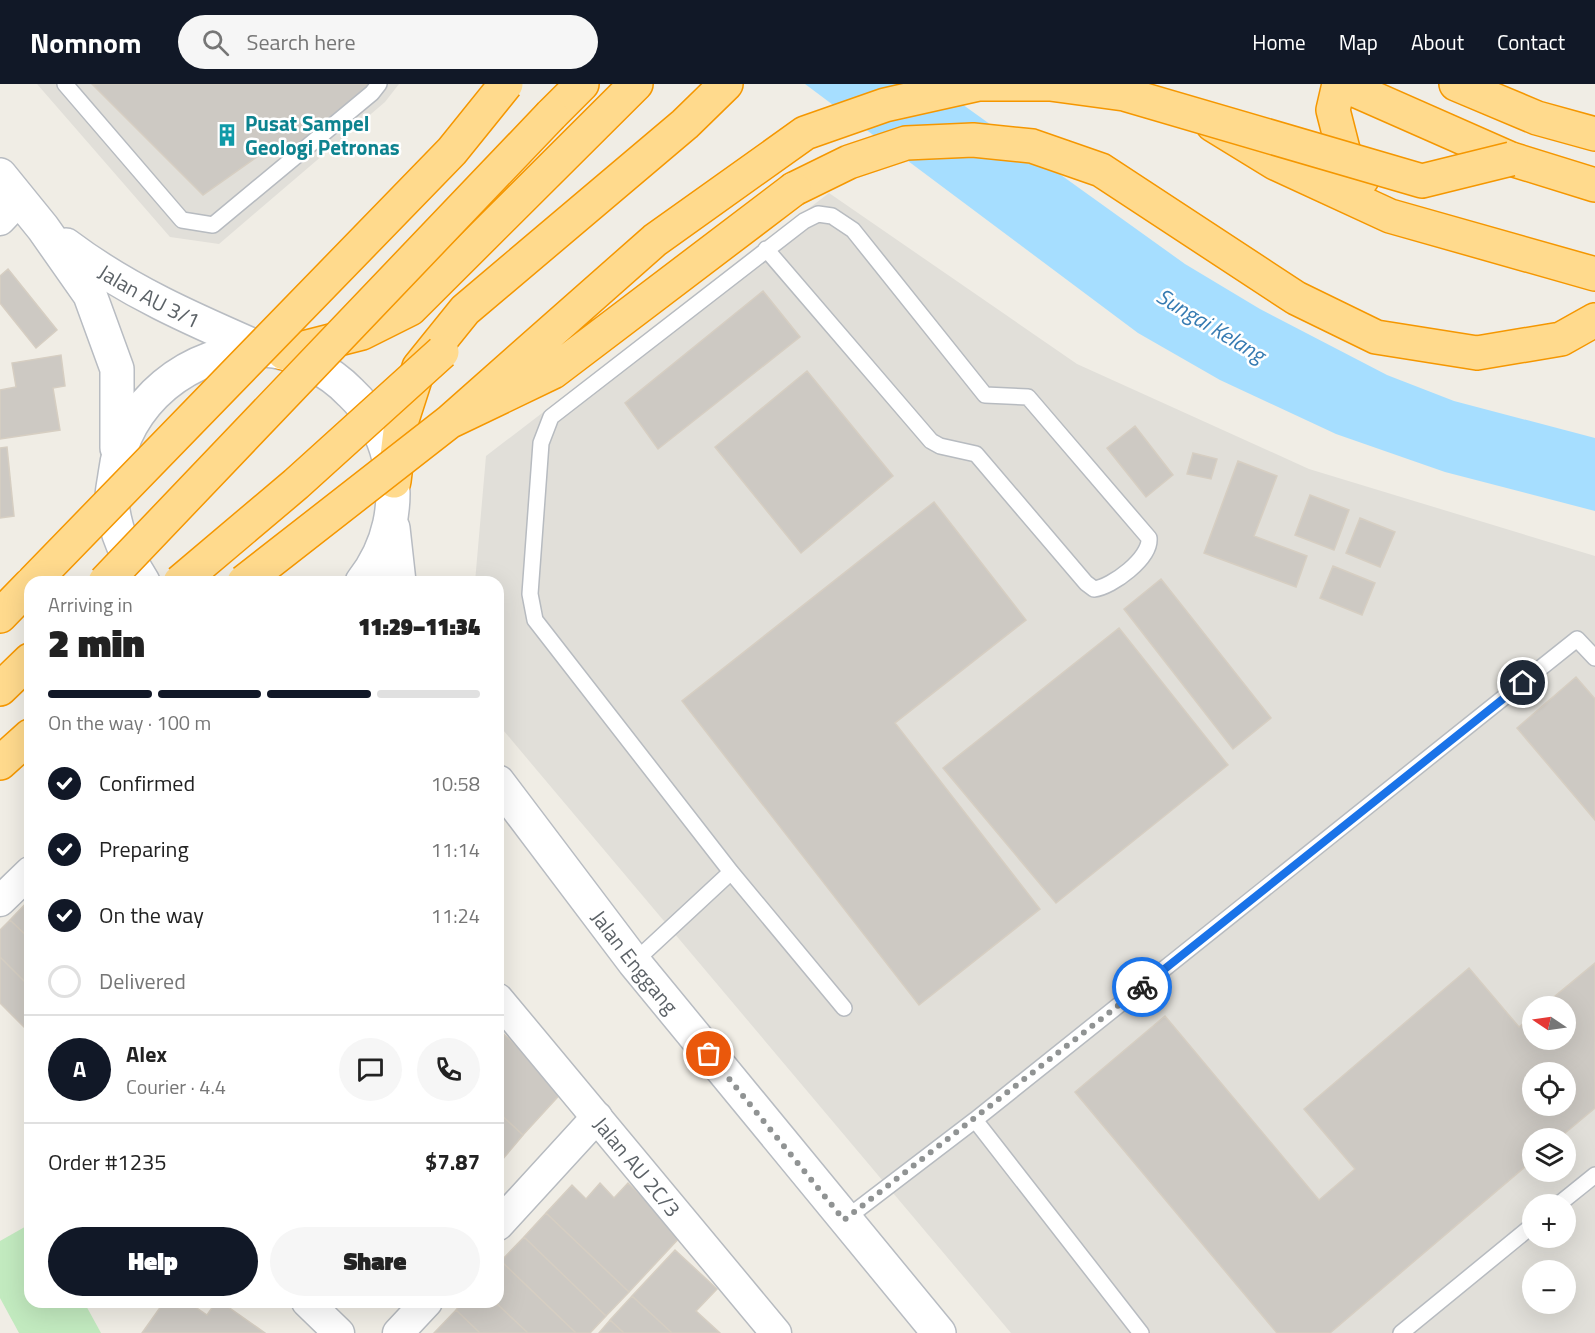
<!DOCTYPE html>
<meta charset="utf-8">
<style>
:root{--surface:#fff;--page:#f6f6f6;--text:#222;--muted:#767676;--line:#e0e0e0;--accent:#111827}
body{margin:0;font-family:"Titillium Web",sans-serif;background:var(--page);color:var(--text);height:100vh;display:flex;flex-direction:column;font-size:22px;white-space:nowrap}
*{box-sizing:border-box;margin:0}
p{font-size:20px;color:var(--muted)}
.icon{flex:none;width:33px;height:33px;fill:none;stroke:currentColor;stroke-width:2;stroke-linecap:round;stroke-linejoin:round}
.map{position:relative;flex:1;overflow:hidden}
.details{position:absolute;left:24px;top:492px;width:480px;height:732px;display:flex;flex-direction:column;background:var(--surface);border-radius:18px;box-shadow:0 6px 24px #0002}
.details>*{flex:none}
.needle{width:39px;rotate:283deg}
.fabs{position:absolute;left:1522px;top:912px;display:grid;gap:12px}
.fabs a{display:grid;place-items:center;width:54px;height:54px;border-radius:50%;background:var(--surface);box-shadow:0 6px 24px #0002;font-size:30px}
.pin{position:absolute;display:grid;place-items:center;width:51px;height:51px;color:#fff;margin:-26px;border:3px solid #fff;border-radius:50%;box-shadow:0 2px 6px #0007}
.courier{position:absolute;display:grid;place-items:center;width:60px;height:60px;margin:-30px;border:4px solid #1a73e8;border-radius:50%;background:#fff;color:#222;box-shadow:0 2px 8px #0007}
.head em{font-style:normal;font-weight:800}
.head div{display:flex;flex-direction:column-reverse}
.head{display:flex;align-items:center;justify-content:space-between;height:102px;padding:0 24px}
h1{font-size:39px;font-weight:800;line-height:45px}
.bar{display:grid;grid-template-columns:repeat(4,1fr);gap:9px 6px;align-content:center;height:72px;padding:0 24px}
.bar i{height:8px;border-radius:4px;background:var(--line)}
.bar .selected{background:var(--accent)}
.bar p{grid-column:span 4}
.line{display:flex;align-items:center;gap:15px;padding:0 24px;border-top:2px solid var(--line)}
.line div{flex:1}
.round{display:grid;place-items:center;flex:none;width:63px;height:63px;border-radius:32px;background:var(--page)}
ol{padding:0 24px;list-style:none}
li{display:flex;align-items:center;gap:18px;height:66px}
li p{margin-inline-start:auto}
li .icon{padding:6px;border-radius:50%;background:var(--accent);color:#fff;stroke-width:4}
li:last-child{color:var(--muted)}
li i{width:33px;height:33px;border:3px solid var(--line);border-radius:50%}
.cta{display:flex;gap:12px;margin-top:auto;padding:12px 24px}
.cta a{flex:1;height:69px;border-radius:36px;background:var(--accent);color:#fff;font-size:24px;font-weight:800;line-height:69px;text-align:center}
.cta a+a{background:var(--page);color:var(--text)}
header{display:flex;align-items:center;gap:36px;box-sizing:border-box;height:84px;padding:0 30px;background:var(--accent);color:#fff}
header strong{font-size:28px}
nav{display:flex;gap:33px;margin-inline-start:auto;font-size:21px}
.search{width:420px;height:54px;background:var(--page);display:flex;align-items:center;gap:15px;box-sizing:border-box;padding:0 21px;border-radius:33px;color:var(--muted);font-size:22px}
.map>svg:first-child{display:block}
.industrial{fill:#e1dfd9;fill-rule:evenodd}
.green{fill:#c2eabf}
.water{fill:#a6deff}
.building{fill:#cdc9c3;stroke:#d6cec2;stroke-width:1.5;fill-rule:evenodd}
.lines{fill:none;stroke-linecap:round;stroke-linejoin:round}
.lane-casing{stroke:#b7bbc0;stroke-width:18}
.street-casing{stroke:#b7bbc0;stroke-width:33}
.secondary-casing{stroke:#b8bcc2;stroke-width:36}
.highway-casing{stroke:#f59700;stroke-width:36}
.lane{stroke:#fff;stroke-width:15}
.street{stroke:#fff;stroke-width:30}
.secondary{stroke:#fff;stroke-width:33}
.highway{stroke:#ffda8d;stroke-width:33}
.highway-bridge-casing{stroke:#f59700;stroke-width:36;stroke-linecap:butt}
.highway-bridge{stroke:#ffda8d;stroke-width:33}
.done{stroke:#909393;stroke-width:6;stroke-dasharray:0 10.8}
.route{stroke:#1a73e8;stroke-width:8}
.labels{text-anchor:middle;dominant-baseline:central;stroke-width:5;stroke-linejoin:round;paint-order:stroke}
.culture-label{font-size:21px;font-weight:bold;fill:#0d838f;stroke:#fff;text-anchor:start}
.street-label{font-size:21px;fill:#5c6267;stroke:#fff}
.water-label{font-size:22px;font-style:italic;fill:#367bb2;stroke:#fff}
</style>
<header>
<strong>Nomnom</strong>
<div class="search"><svg class="icon" aria-label="search" viewBox="0 0 24 24"><circle cx="10" cy="10" r="6"/><path d="M15 15l6 6"/></svg>Search here</div>
<nav><a>Home</a><a>Map</a><a>About</a><a>Contact</a></nav>
</header>
<div class="map">
<svg width="1595" height="1249" viewBox="0 0 1595 1249">
<rect width="100%" height="100%" fill="#f0ede5"/>
<path class="industrial" d="M 37,0 L 399,0 L 385,18 L 219,160 L 170,153 Z
M 829,109 L 1077,280 L 1309,385 L 1595,472 L 1595,1249 L 1011,1249 L 498,640 L 498,498 L 475,498 L 486,372 ZM 1533,922 L 1566,922 L 1566,956 L 1533,956 ZM 1533,988 L 1566,988 L 1566,1022 L 1533,1022 ZM 1533,1054 L 1566,1054 L 1566,1088 L 1533,1088 ZM 1533,1120 L 1566,1120 L 1566,1154 L 1533,1154 ZM 1533,1186 L 1566,1186 L 1566,1220 L 1533,1220 Z"/>
<path class="green" d="M 30,1140 L 30,1218 L 84,1218 L 101,1249 L 19,1249 L 0,1214 L 0,1157 Z"/>
<path class="water" d="M 805,0 L 934,0 L 1185,180 L 1260,225 L 1387,291 L 1454,317 L 1595,354 L 1595,427 L 1445,388 L 1336,350 L 1220,296 L 1138,249 Z"/>
<path class="building" d="M 92,0 L 371,0 L 331,40 L 282,71 L 271,63 L 203,111 Z
M 8,185 L 57,246 L 36,264 L 0,219 L 0,192 Z
M 763,207 L 800,253 L 658,365 L 625,319 Z
M 61,271 L 65,302 L 53,304 L 60,346 L 0,355 L 0,306 L 16,303 L 12,279 Z
M 807,287 L 893,392 L 801,469 L 715,363 Z
M 1135,342 L 1173,391 L 1146,413 L 1107,364 Z
M 7,363 L 14,432 L 0,434 L 0,364 Z
M 1193,369 L 1217,375 L 1211,395 L 1187,390 Z
M 1238,377 L 1277,392 L 1254,452 L 1307,472 L 1296,503 L 1204,469 Z
M 1310,411 L 1349,426 L 1334,466 L 1295,451 Z
M 934,418 L 1026,536 L 895,639 L 1040,825 L 919,921 L 682,617 Z
M 1360,434 L 1395,448 L 1380,483 L 1346,469 Z
M 1333,482 L 1375,499 L 1362,531 L 1320,514 Z
M 1161,495 L 1271,634 L 1233,665 L 1124,525 Z
M 1119,544 L 1228,681 L 1056,819 L 943,684 Z
M 1576,593 L 1595,615 L 1595,736 L 1517,644 Z
M 30,815 L 30,855 L 10,836 Z
M 10,836 L 30,855 L 30,903 L 0,873 L 0,846 Z
M 0,873 L 30,903 L 30,949 L 0,919 Z
M 1595,879 L 1595,1024 L 1559,1054 L 1533,1054 L 1533,1076 L 1330,1249 L 1277,1249 L 1075,1008 L 1165,932 L 1319,1116 L 1355,1085 L 1304,1025 L 1469,884 L 1519,943 L 1533,931 L 1533,956 L 1566,956 L 1566,922 L 1543,922 ZM 1533,988 L 1566,988 L 1566,1022 L 1533,1022 Z
M 498,945 L 565,1005 L 523,1051 L 498,1028 Z
M 498,1028 L 523,1051 L 502,1076 L 498,1073 Z
M 600,1099 L 614,1114 L 628,1099 L 682,1151 L 629,1208 L 546,1129 L 572,1101 L 586,1115 Z
M 546,1129 L 629,1208 L 606,1232 L 524,1153 Z
M 524,1153 L 606,1232 L 590,1249 L 576,1249 L 501,1177 Z
M 675,1166 L 717,1205 L 696,1227 L 720,1249 L 672,1249 L 632,1212 Z
M 501,1177 L 576,1249 L 528,1249 L 495,1218 L 498,1218 L 498,1181 Z
M 632,1212 L 672,1249 L 624,1249 L 610,1236 Z
M 164,1218 L 188,1218 L 207,1231 L 216,1218 L 221,1218 L 265,1249 L 142,1249 Z
M 463,1218 L 495,1218 L 528,1249 L 480,1249 L 456,1226 Z
M 456,1226 L 480,1249 L 434,1249 Z
M 610,1236 L 624,1249 L 599,1249 Z"/>
<g class="lines">
<g class="lane-casing">
<path id="lane" d="M 65,0 L 182,136 L 213,141 L 372,9 L 379,0
M 766,165 L 931,357 L 940,362 L 976,370 L 1086,499 L 1094,505 C 1112,503 1151,474 1149,454 L 1028,313 L 985,311 L 853,146 L 832,132 L 818,130 L 804,137 L 551,333 L 541,359 L 530,510 L 535,536 L 731,788 L 844,924
M 634,878 L 731,788
M 975,1036 L 1141,1249
M 1559,1120 L 1595,1091
M 844,1136 L 975,1036 L 1577,555 L 1595,574
M 1401,1249 L 1533,1141"/>
</g>
<g class="street-casing">
<g id="street">
<path d="M 0,136 L 19,116"/>
<path d="M 0,817 L 30,788"/>
<path id="s1" d="M 498,915 L 776,1249"/>
<path d="M 498,1141 L 597,1033"/>
<path d="M 307,1218 L 339,1249"/>
<path d="M 398,1249 L 427,1218"/>
</g>
</g>
<g class="secondary-casing">
<g id="secondary">
<path d="M 0,91 L 43,144 L 90,211 L 117,285 L 117,364"/>
<path id="s2" d="M 66,161 C 127,207 194,236 263,266"/>
<path d="M 393,444 L 399,498"/>
<path d="M 143,498 C 127,472 115,449 112,419 C 111,410 114,400 115,391 C 123,319 190,265 263,266 C 294,267 330,287 351,309 C 370,327 383,349 389,375 C 399,419 390,462 362,498"/>
<path id="s3" d="M 498,698 L 634,878 L 939,1249"/>
</g>
</g>
<g class="highway-casing">
<path id="highway" d="M 1339,0 L 1333,26 L 1345,73 L 1362,95
M 1341,0 L 1511,75 L 1595,101
M 1456,0 L 1537,34 L 1595,50
M 551,31 L 582,0
M 1213,41 L 1275,79 L 1390,132 L 1595,190
M 794,105 L 849,78 L 906,59 L 973,56 L 1032,62 L 1101,86 L 1296,214 L 1376,253 L 1477,269 L 1561,255 L 1595,236
M 284,269 L 362,249 L 410,225 L 636,0
M 394,397 L 401,339 L 419,283 L 465,226 L 685,40 L 726,0
M 0,532 L 30,501
M 0,605 L 30,576
M 0,679 L 30,652"/>
</g>
<use href="#lane" class="lane"/>
<use href="#street" class="street"/>
<use href="#secondary" class="secondary"/>
<use href="#highway" class="highway"/>
<g class="highway-bridge-casing">
<path id="highway-bridge" d="M 449,338 L 655,156 L 805,49 L 885,21 L 979,0 L 1050,0 L 1124,10 L 1422,97 L 1511,75
M 33,498 L 452,67 L 506,0
M 105,498 L 551,31
M 180,498 L 296,400 L 442,268
M 244,498 L 449,338 L 553,288 L 794,105"/>
</g>
<use href="#highway-bridge" class="highway-bridge"/>
</g>
<g class="lines">
<path class="done" d="M 709,970 L 844,1136 L 1142,903"/>
<path class="route" d="M 1142,903 L 1523,599"/>
</g>
<defs>
<g id="building-bare" transform="scale(1.8)"><path d="M-4-6H4V6H1V3H-1V6H-4ZM-2.5-4.3h1.7v1.8h-1.7ZM.8-4.3h1.7v1.8H.8ZM-2.5-1h1.7V.8h-1.7ZM.8-1h1.7V.8H.8Z" fill="#0f9aa8" stroke="#fff" stroke-width="2.5" paint-order="stroke"/></g>
</defs>
<g fill-rule="evenodd">
<use href="#building-bare" x="227" y="51"/>
</g>
<g class="labels">
<g class="culture-label">
<text x="245" y="39">Pusat Sampel<tspan x="245" dy="24">Geologi Petronas</tspan></text>
</g>
<g class="street-label">
<text stroke="none"><textPath href="#s2" startOffset="98">Jalan AU 3/1</textPath></text>
<text stroke="none"><textPath href="#s3" startOffset="226">Jalan Enggang</textPath></text>
<text stroke="none"><textPath href="#s1" startOffset="218">Jalan AU 2C/3</textPath></text>
</g>
<g class="water-label">
<text transform="translate(1211 241) rotate(31)">Sungai Kelang</text>
</g>
</g>
</svg>
<div class="fabs">
<a><svg class="needle" viewBox="-14 -14 28 28"><path d="M0-13l5 13h-10z" fill="#e53935"/><path d="M0 13l5-13h-10z" fill="#767676"/></svg></a>
<a><svg class="icon" aria-label="locate" viewBox="0 0 24 24"><circle cx="12" cy="12" r="6"/><path d="M12 2v4M12 18v4M2 12h4M18 12h4"/></svg></a>
<a><svg class="icon" aria-label="layers" viewBox="0 0 24 24"><path d="M12 4l9 5-9 5-9-5zM3 14l9 5 9-5"/></svg></a>
<a>+</a>
<a>−</a>
</div>
<div class="pin" style="left:709px;top:970px;background:#ea580c"><svg class="icon" aria-label="bag" viewBox="0 0 24 24"><path d="M5 8h14l-1 12H6zM9 8a3 3 0 0 1 6 0"/></svg></div>
<div class="pin" style="left:1523px;top:599px;background:#1f2937"><svg class="icon" aria-label="home" viewBox="0 0 24 24"><path d="M3 11l9-7 9 7M6 9v11h12V9"/></svg></div>
<div class="courier" style="left:1142px;top:903px"><svg class="icon" aria-label="bike" viewBox="0 0 24 24"><circle cx="6" cy="16" r="4"/><circle cx="18" cy="16" r="4"/><path d="M6 16l4-8h5l3 8M10 8l3 8H6M13 5h3"/></svg></div>
<section class="details">
<div class="head"><div><h1>2 min</h1><p>Arriving in</p></div><em>11:29–11:34</em></div>
<div class="bar"><i class="selected"></i><i class="selected"></i><i class="selected"></i><i></i><p>On the way · 100 m</p></div>
<ol>
<li><svg class="icon" aria-label="check" viewBox="0 0 24 24"><path d="M5 12l5 5 9-10"/></svg>Confirmed<p>10:58</p></li>
<li><svg class="icon" aria-label="check" viewBox="0 0 24 24"><path d="M5 12l5 5 9-10"/></svg>Preparing<p>11:14</p></li>
<li><svg class="icon" aria-label="check" viewBox="0 0 24 24"><path d="M5 12l5 5 9-10"/></svg>On the way<p>11:24</p></li>
<li><i></i>Delivered</li>
</ol>
<div class="line" style="height:108px"><b class="round" style="background:var(--accent);color:#fff">A</b><div><b>Alex</b><p>Courier · 4.4</p></div><a class="round"><svg class="icon" aria-label="chat" viewBox="0 0 24 24"><path d="M4 5h16v11H9l-5 4z"/></svg></a><a class="round"><svg class="icon" aria-label="phone" viewBox="0 0 24 24"><path d="M5 4h4l2 5-3 2q2 4 5 5l2-3 5 2v4C11 20 4 13 5 4z"/></svg></a></div>
<div class="line" style="height:78px"><div>Order #1235</div><b>$7.87</b></div>
<div class="cta"><a>Help</a><a>Share</a></div>
</section>
</div>
